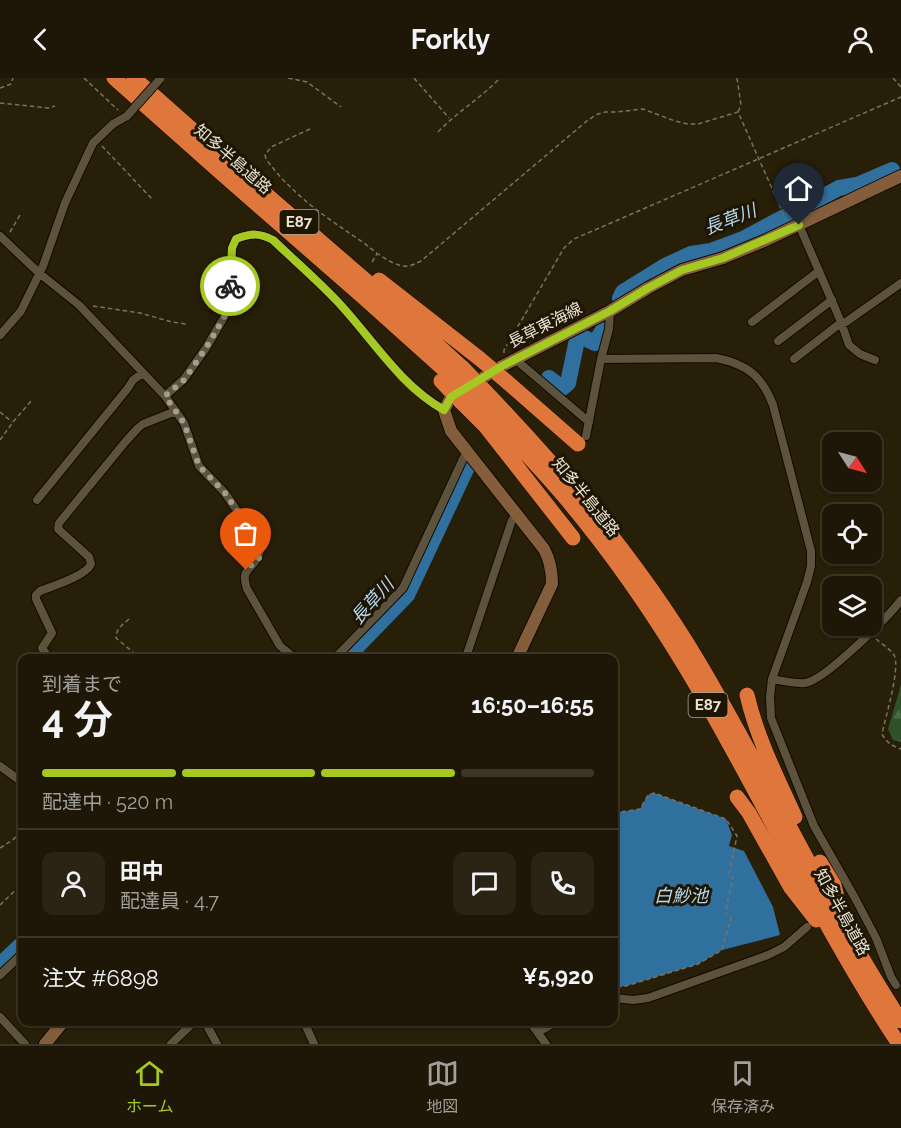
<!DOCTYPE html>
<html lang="ja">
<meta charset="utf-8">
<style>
:root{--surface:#1e1707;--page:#2b2415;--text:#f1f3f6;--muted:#a19f9b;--line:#3c3628;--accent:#a5c822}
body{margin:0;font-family:Raleway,"Noto Sans JP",sans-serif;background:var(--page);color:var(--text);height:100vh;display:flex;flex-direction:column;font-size:22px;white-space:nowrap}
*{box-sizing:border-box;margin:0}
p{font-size:20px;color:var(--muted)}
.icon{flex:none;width:33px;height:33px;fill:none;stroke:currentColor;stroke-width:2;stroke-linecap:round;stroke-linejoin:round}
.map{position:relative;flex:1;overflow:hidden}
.details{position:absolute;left:18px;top:576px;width:600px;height:372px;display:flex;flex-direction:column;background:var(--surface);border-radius:12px;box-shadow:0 2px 4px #0004,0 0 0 2px var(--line)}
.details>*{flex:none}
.needle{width:39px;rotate:126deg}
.controls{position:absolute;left:822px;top:354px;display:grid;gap:12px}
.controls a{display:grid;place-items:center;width:60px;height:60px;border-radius:12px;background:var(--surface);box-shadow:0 2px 4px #0004,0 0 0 2px var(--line);font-size:30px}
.pin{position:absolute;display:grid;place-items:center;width:51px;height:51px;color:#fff;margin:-62px -26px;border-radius:50% 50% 50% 0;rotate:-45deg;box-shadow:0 0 6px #0007}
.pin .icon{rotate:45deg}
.courier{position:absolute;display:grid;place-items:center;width:60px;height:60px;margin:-30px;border:4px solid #a5c822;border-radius:50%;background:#fff;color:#222;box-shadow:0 2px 8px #0007}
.overview em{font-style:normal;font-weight:700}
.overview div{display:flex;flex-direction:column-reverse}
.overview{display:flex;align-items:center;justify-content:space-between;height:102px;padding:0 24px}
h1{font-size:39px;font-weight:700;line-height:45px}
.bar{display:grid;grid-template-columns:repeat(4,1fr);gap:9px 6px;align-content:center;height:72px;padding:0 24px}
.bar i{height:8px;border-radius:4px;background:var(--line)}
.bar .current{background:var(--accent)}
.bar p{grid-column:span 4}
.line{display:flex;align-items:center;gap:15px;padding:0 24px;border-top:2px solid var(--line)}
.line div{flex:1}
.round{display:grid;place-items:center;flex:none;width:63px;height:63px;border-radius:12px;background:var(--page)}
header{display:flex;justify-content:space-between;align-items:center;height:78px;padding:0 24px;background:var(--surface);font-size:27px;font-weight:700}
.dock{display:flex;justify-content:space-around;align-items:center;height:84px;border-top:2px solid var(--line);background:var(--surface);font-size:16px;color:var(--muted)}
.dock a{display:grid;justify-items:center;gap:3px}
.dock .current{color:var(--accent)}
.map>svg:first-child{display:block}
.forest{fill:url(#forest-firs)}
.water{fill:#30709f}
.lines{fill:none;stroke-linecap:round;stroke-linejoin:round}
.river{stroke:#30709f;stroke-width:16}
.street-casing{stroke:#100900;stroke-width:10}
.secondary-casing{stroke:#100900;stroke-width:14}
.highway-casing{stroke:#100900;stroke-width:16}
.path{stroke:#797260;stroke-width:1.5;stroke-dasharray:4.5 3;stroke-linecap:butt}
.street{stroke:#5d533c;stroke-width:8}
.secondary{stroke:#845e3c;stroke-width:12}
.highway{stroke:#df763b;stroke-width:15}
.street-bridge-casing{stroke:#100900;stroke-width:10;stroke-linecap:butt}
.highway-bridge-casing{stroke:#100900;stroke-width:16;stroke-linecap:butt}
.street-bridge{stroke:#5d533c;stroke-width:8}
.highway-bridge{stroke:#df763b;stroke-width:15}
.done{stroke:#a59e8e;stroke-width:6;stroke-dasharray:0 10.8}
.route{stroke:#a5c822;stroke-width:8}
.labels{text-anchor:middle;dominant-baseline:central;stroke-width:6;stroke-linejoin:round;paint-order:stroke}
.shield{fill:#1e1602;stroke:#aca696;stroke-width:1.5}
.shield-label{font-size:15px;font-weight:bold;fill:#e9e3d6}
.street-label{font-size:16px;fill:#e9e3d6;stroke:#1e1602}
.water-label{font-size:18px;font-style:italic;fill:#b6d7f2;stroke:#1e1602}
</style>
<header><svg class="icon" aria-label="back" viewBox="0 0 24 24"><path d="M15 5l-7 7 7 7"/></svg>Forkly<svg class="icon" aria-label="person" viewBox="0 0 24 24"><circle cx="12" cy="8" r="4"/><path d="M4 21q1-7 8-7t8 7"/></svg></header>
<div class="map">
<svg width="901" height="966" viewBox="0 0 901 966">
<defs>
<pattern id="forest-firs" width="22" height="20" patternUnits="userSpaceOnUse" patternTransform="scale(1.5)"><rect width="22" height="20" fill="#2e512a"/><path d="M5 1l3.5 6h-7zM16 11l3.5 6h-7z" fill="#4c6a48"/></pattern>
</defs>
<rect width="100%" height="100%" fill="#281f09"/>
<path class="forest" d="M 901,607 L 901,664 L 893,662 L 888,651 Z"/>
<path class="water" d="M 654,715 L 726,741 L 732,757 L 729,768 L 744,773 L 773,829 L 780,857 L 722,872 L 698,886 L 626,908 L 614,909 L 614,735 L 640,731 L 648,717 Z"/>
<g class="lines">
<path class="river" d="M 620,220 L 623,214 L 665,188 L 691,176 L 711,173 L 743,161 L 839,110 L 857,107 L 892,92
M 549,300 L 562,310 L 568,305 L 578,257 L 595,265 L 603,252
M 346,580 L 407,517 L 467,389
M 0,887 L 22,866"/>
<g class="street-casing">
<path id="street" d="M 799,147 L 841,244 L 849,267 L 860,276 L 875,282
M 0,158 L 39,195 L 79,227 L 165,318 L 184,345 L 199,388 L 225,415 L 260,467 C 260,471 260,477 257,481 C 248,494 241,492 247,511 L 280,568 L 295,580
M 752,244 L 819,193
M 0,257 L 21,233 L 43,188 L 65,125 L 93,65 L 113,46 L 127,38
M 778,263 L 832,222
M 515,281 L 589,344
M 601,281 L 716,280 C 747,286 762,298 773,327 L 811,473 L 811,488 L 807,504 L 772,601 L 770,619 L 771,640 L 814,748 L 855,820 L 876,860 L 891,899 L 896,907
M 794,281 L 838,247 L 846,244 L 901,205
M 165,318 L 184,301 L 206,270 L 230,229 L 232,170 L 236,161 C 252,155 259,155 273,162 C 295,183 317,202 337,223 C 372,260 400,306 444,332
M 586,358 L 601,281 L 609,251 L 610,233
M 37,422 L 128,310 L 133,302 L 143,295
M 49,580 L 42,570 L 52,555 L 36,521 L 36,517 L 40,513 C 53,508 86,498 91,486 L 89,479 L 58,451 L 59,445 L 126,363 L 138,350 L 143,346 L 176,333
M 335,580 L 403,510 L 464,379 L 468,374
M 462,580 L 467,576 L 512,442 L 517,437
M 772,601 C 783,603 795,606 805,605 C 824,603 888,539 901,522
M 0,688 L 22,704
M 0,897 L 22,876
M 614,920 L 633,922 L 648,920 L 768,877 L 784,869 L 807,849
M 0,939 L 25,966
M 205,944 L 217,966
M 304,944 L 314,966
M 530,944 L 546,966
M 538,954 L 556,944
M 171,966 L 194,944"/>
</g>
<g class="secondary-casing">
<path id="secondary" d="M 517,580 L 552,506 C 552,493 550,482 544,471 L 451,353 L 444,332 L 451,319 L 502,288 L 610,233 L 648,210 L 682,192 L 723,180 L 764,163 L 901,98
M 45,966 L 63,944"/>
</g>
<g class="highway-casing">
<path id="highway" d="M 114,0 L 221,95 L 362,218 L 451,298
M 134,0 L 229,84 L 371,207 L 463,290
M 379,202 L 480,281
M 506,303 L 578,366
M 485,313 C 565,396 639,484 698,583 C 769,702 826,828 901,943
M 472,319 C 503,351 533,382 562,416 C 608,470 649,529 686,590 C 760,713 819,846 899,966
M 461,324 L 486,349 L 573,460
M 747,617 C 757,660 777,699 795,739
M 737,719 L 749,735 L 791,810 L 816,842
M 820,784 L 834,807 L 839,827"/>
</g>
<path class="path" d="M 84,0 L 118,32
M 288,0 L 307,4 L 341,29
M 414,0 L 449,40
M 737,0 L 741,27 L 738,34
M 893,0 L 901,9
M 0,10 L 11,6 L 13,0
M 0,25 L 48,30 L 55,28
M 310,51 L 271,69 L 265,77 L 266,81 C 293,118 327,140 364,165 C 374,173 386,183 399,187 C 407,190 413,187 421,183 L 588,42 L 598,36 L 605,34 L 617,34 L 643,31 L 675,43 L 688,46 L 698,46 L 738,34 L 786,142
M 438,54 C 457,34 481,20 500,0
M 102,68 L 153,122
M 10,154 L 20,137
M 372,184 L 377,176
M 93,228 L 140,235 L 172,244 L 186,246
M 504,275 L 504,272 L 564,170 L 574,161 L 901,19
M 0,334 L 12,344
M 0,362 L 13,344 L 32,322
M 129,541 C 122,547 116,551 116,560 L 140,580
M 876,561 C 882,566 890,571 894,577 C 901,590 885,640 882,656 C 886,664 892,668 901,671
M 614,735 L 640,731 L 648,717 L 654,715 L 726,741 L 737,758 L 729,796 L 733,800 L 725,835 L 731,839 L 722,872 L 698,886 L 626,908 L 614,909
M 0,770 L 14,761 L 22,749
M 0,827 L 22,806"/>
<use href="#street" class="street"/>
<use href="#secondary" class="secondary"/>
<use href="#highway" class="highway"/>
<g class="street-bridge-casing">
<path id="street-bridge" d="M 127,38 L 160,1"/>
</g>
<g class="highway-bridge-casing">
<path id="highway-bridge" d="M 480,281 L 506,303
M 463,290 L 485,313
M 451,298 L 472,319
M 441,303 L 461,324"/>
</g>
<use href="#street-bridge" class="street-bridge"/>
<use href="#highway-bridge" class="highway-bridge"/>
</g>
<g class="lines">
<path class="done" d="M 230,208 L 230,229 L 206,270 L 184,302 L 165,318 L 184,345 L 199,388 L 225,415 L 260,467 L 259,480 L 246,492"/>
<path class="route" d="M 230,208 L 232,170 L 236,161 C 252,155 259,155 273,162 C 295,183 317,202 337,223 C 372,260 399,307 444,332 L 451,319 L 502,288 L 610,233 L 648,210 L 682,192 L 723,180 L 799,147"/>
</g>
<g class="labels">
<g class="shield">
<rect x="279.5" y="132" width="39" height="24" rx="4.5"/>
<rect x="688.5" y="615" width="39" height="24" rx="4.5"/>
</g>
<g class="shield-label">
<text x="299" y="144">E87</text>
<text x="708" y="627">E87</text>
</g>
<g class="street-label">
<text transform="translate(233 81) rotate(41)">知多半島道路</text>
<text transform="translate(545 247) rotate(-27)">長草東海線</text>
<text transform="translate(586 419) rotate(51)">知多半島道路</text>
<text transform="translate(842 834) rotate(61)">知多半島道路</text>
</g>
<g class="water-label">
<text transform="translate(730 141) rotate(-21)">長草川</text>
<text transform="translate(372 523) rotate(-48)">長草川</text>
<text x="681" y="817">白魦池</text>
</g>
</g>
</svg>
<div class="controls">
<a><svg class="needle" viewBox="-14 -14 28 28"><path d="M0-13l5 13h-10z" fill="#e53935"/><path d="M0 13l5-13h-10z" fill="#a19f9b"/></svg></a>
<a><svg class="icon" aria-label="locate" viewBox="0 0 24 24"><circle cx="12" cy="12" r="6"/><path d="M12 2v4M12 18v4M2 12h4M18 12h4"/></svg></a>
<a><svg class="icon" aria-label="layers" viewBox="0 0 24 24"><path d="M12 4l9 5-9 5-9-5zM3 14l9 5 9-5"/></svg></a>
</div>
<div class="pin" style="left:246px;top:492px;background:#ea580c"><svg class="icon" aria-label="bag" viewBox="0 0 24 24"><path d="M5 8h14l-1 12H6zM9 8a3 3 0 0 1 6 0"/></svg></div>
<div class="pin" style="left:799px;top:147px;background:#1f2937"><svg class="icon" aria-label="home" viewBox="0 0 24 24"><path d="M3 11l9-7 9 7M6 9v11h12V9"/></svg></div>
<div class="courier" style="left:230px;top:208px"><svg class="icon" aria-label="bike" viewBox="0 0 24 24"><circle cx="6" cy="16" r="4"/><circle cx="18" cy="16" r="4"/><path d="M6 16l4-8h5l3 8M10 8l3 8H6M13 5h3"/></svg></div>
<section class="details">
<div class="overview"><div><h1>4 分</h1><p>到着まで</p></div><em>16:50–16:55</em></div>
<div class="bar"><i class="current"></i><i class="current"></i><i class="current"></i><i></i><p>配達中 · 520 m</p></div>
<div class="line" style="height:108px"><a class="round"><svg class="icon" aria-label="person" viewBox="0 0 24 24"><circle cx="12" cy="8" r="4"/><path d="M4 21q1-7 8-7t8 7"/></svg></a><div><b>田中</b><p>配達員 · 4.7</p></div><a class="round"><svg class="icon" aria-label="chat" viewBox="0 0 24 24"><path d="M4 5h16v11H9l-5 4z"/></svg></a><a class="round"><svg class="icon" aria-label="phone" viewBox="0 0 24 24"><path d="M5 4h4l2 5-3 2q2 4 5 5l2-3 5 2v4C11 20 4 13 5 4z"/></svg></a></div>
<div class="line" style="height:78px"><div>注文 #6898</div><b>¥5,920</b></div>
</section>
</div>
<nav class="dock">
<a class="current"><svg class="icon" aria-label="home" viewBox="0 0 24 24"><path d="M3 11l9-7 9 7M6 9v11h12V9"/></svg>ホーム</a>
<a><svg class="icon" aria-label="map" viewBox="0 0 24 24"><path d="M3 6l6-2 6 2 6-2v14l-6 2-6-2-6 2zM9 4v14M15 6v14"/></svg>地図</a>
<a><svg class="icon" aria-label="saved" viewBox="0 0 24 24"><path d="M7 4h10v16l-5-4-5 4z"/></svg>保存済み</a>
</nav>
